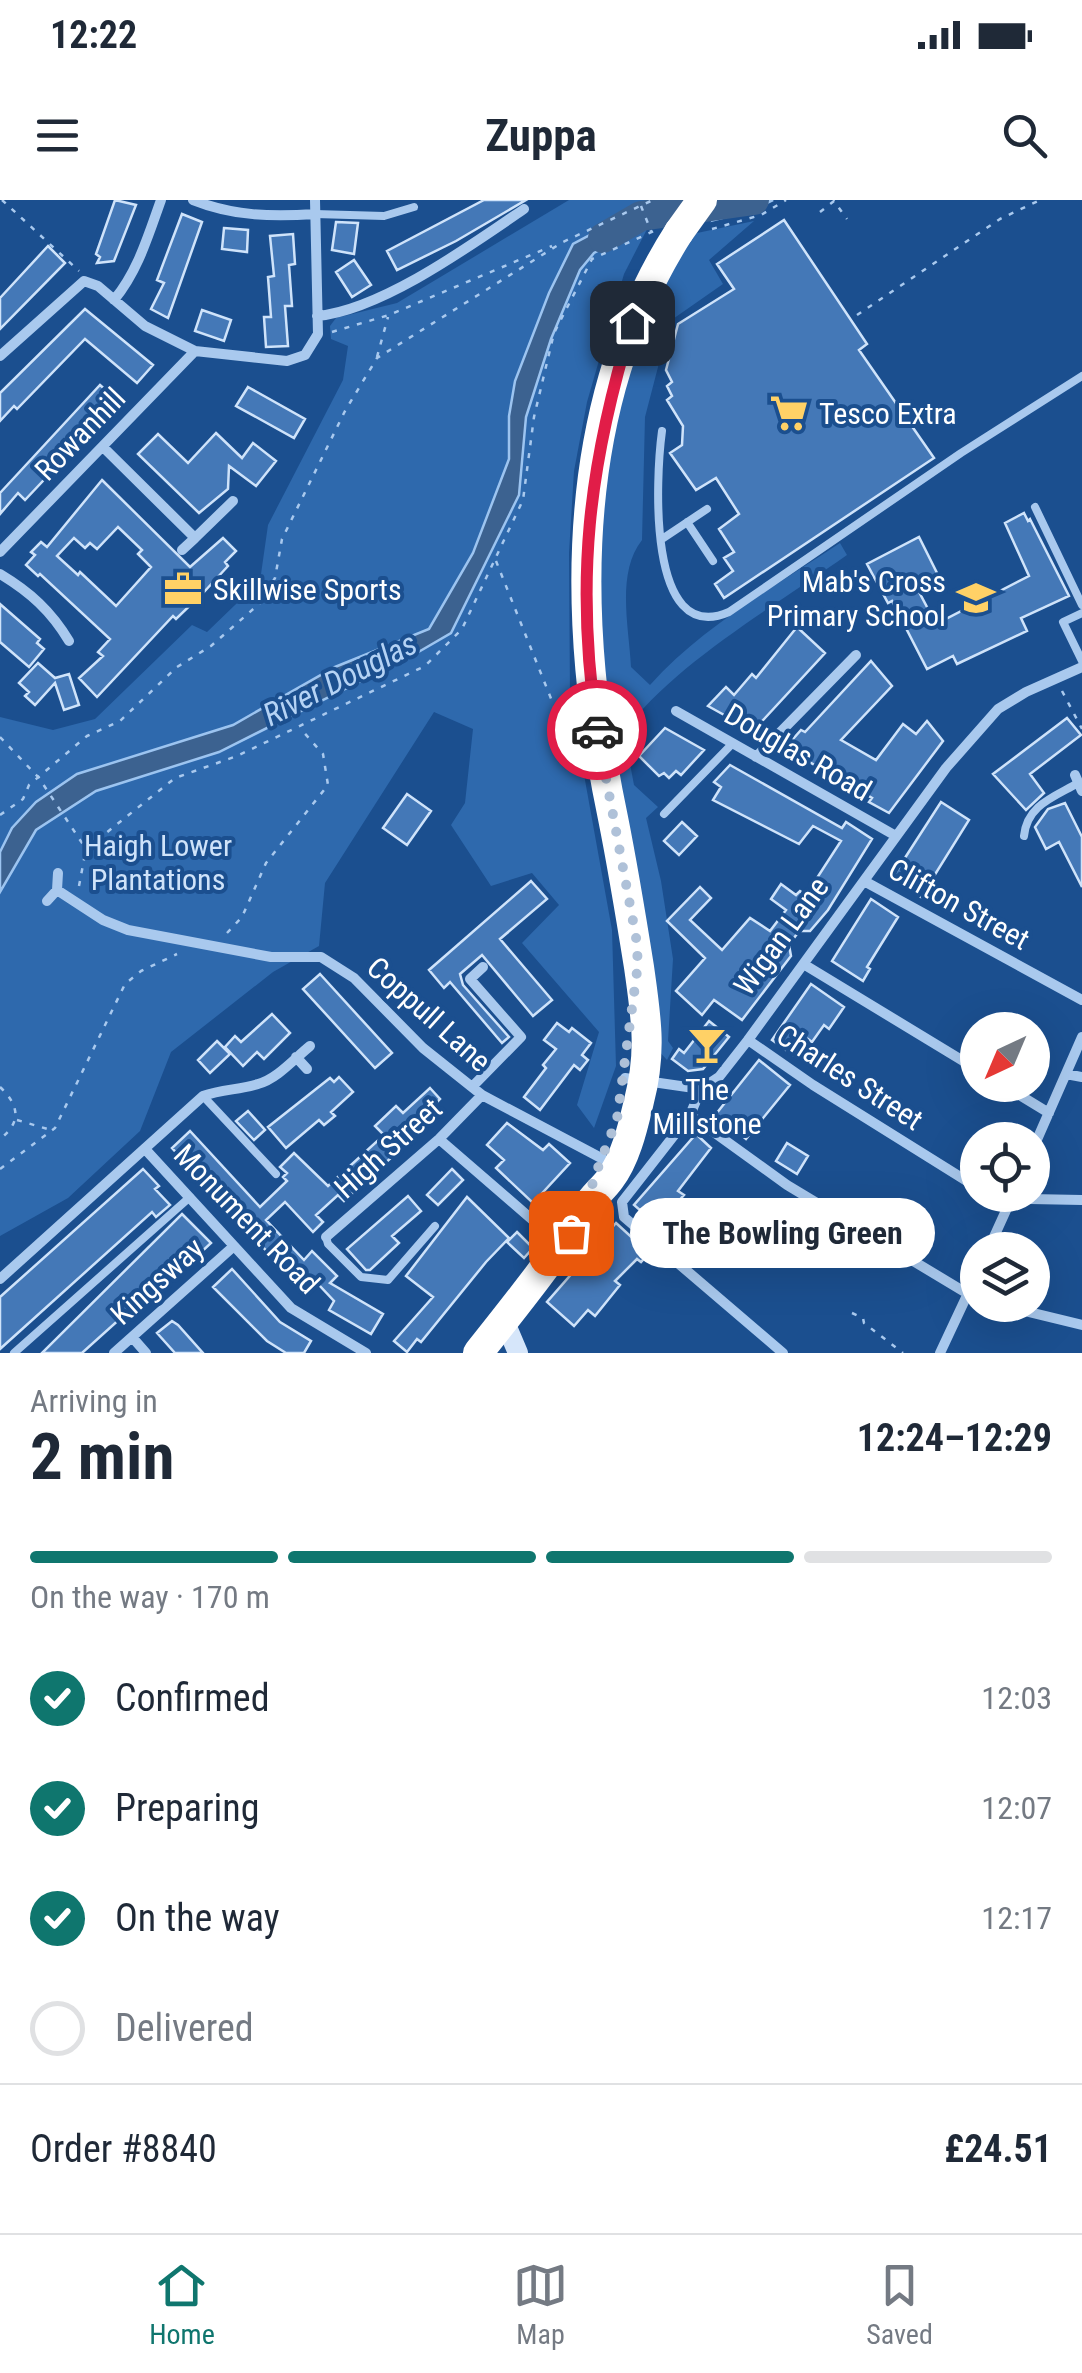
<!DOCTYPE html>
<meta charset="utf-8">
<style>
:root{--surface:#fff;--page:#f2f2f3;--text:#1f2937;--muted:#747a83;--line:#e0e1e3;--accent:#0f766e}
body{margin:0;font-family:"Roboto Condensed",sans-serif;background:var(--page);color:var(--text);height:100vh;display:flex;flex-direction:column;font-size:38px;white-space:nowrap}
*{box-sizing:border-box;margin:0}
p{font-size:32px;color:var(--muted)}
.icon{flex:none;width:55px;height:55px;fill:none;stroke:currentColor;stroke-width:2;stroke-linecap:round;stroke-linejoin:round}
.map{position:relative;height:1153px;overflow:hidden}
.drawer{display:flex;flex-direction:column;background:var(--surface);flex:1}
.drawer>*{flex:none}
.needle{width:65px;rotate:224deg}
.buttons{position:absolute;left:960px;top:812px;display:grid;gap:20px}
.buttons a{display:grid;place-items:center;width:90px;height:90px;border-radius:50%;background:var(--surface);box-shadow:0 10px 40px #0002;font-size:50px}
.pin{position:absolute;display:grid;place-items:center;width:85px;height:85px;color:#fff;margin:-42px;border-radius:20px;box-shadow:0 5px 15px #0006}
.courier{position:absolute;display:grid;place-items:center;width:100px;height:100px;margin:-50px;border:8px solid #e11d48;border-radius:50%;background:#fff;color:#222;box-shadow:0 2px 12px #0007}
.bubble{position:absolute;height:70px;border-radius:35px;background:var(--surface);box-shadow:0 10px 40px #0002;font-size:32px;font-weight:700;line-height:70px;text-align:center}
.summary em{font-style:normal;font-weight:700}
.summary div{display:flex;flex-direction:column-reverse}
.summary{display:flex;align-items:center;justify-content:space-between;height:170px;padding:0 30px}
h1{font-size:65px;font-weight:700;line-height:75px}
.bar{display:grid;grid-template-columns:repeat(4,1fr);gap:15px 10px;align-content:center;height:120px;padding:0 30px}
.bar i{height:12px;border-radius:8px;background:var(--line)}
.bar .current{background:var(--accent)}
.bar p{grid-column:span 4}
.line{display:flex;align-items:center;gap:25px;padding:0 30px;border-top:2px solid var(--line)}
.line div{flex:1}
ol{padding:0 30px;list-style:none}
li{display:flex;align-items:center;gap:30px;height:110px}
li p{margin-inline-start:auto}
li .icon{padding:10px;border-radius:50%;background:var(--accent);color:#fff;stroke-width:4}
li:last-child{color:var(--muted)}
li i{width:55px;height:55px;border:5px solid var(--line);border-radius:50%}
.status{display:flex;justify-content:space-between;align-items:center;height:70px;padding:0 50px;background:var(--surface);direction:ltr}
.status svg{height:28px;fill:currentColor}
header{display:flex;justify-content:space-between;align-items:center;height:130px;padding:0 30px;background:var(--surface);font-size:45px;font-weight:700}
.menu{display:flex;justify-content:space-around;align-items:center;height:140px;border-top:2px solid var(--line);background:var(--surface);font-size:28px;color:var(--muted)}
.menu a{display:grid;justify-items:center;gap:5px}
.menu .current{color:var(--accent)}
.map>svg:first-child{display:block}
.green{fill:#2e69ad}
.water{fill:#3c6290;stroke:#9cc4f0;stroke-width:2.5}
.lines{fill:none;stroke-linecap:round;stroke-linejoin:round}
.river{stroke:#3c6290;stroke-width:30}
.building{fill:#4478b7;stroke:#cfe3fa;stroke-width:2.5;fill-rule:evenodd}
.path{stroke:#a9c9ee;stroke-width:2.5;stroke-dasharray:5 8;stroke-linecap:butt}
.lane{stroke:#a9c9ee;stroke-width:8}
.street{stroke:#a9c9ee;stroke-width:10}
.secondary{stroke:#d6e6fa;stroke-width:20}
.highway{stroke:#fff;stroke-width:30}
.highway-bridge{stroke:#fff;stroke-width:30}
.done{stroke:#afc1d8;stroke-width:10;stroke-dasharray:0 18}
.route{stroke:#e11d48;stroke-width:12}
.labels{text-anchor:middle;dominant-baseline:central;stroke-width:8;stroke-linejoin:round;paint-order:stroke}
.poi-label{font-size:30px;fill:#fff;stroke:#1b4f8f;text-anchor:start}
.street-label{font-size:30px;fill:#fff;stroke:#1b4f8f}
.park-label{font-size:30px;fill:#cfe3fa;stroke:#1b4f8f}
.water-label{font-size:32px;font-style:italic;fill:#b5d3f5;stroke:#1b4f8f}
</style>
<div class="status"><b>12:22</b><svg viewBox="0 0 49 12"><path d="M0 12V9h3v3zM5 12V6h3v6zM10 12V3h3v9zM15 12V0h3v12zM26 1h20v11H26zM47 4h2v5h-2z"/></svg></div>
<header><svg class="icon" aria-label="menu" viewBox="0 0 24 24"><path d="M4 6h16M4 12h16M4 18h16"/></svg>Zuppa<svg class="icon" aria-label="search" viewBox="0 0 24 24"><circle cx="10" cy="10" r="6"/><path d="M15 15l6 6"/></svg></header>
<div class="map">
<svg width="1082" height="1153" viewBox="0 0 1082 1153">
<rect width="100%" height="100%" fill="#1b4f8f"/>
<path class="green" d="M 569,0 L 662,0 L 624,74 L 587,202 L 574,271 L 569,353 L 570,497 L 612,730 L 616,866 L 594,928 L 577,905 L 599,832 L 522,743 L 559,705 L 532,673 L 491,686 L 451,625 L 465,603 L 473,529 L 434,512 L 325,683 L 319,746 L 273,772 L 171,852 L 140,931 L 68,998 L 0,1036 L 0,517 L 53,530 L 95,519 L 192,425 L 207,432 L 260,381 L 268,325 L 343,180 L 348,146 L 331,139 L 330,126 L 336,118 L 397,103 Z
M 754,21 L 709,60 L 723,84 L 670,121 L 645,217 L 642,340 C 616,373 629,427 631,467 L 650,485 C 703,426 774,387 840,343 L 847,355 C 778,404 673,464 624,532 L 634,585 L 658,607 L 646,618 L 661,681 L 673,759 L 668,841 L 673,848 L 667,860 L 655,847 L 597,454 L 606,256 L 639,131 L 684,46 L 697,33 Z"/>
<path class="water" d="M 773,0 L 750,11 L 714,20 L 731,1 Z
M 637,10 L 643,27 L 594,53 L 580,70 L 551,139 L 526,217 L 519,295 L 451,433 L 415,454 L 219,552 L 96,591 L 36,630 L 0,692 L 0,652 L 12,628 L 36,602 L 77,574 L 233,525 L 335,467 L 429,429 L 473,353 L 509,259 L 509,216 L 515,181 L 549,93 L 573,44 Z"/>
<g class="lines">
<path class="river" d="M 603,38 L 641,16 L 754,0"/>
</g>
<path class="building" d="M 115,0 L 136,5 L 114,61 L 97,63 L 100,57 L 96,54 Z
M 484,0 L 526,0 L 456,41 L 397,70 L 387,51 Z
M 182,14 L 202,22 L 168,118 L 151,109 L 164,83 L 157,80 Z
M 784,20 L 867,144 L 859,150 L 934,258 L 724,398 L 715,384 L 733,371 L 724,358 L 734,352 L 719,329 L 739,314 L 716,278 L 696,290 L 670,253 L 682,245 L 683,226 L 667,200 L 672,196 L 667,186 L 672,182 L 666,170 L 678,124 L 734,89 L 717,64 Z
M 336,22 L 358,23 L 354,54 L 332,50 Z
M 224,28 L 248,30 L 247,52 L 222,49 Z
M 293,34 L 295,64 L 289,65 L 292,106 L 285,106 L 288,146 L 266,147 L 264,117 L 271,117 L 268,77 L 274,76 L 270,36 Z
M 48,46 L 65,63 L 0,129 L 0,98 Z
M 354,60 L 371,85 L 352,97 L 336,72 Z
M 85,109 L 153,165 L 137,183 L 85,139 L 17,209 L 14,206 L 0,221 L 0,193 Z
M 202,110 L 231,120 L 224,141 L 195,131 Z
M 100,185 L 118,201 L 25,300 L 18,293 L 0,314 L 0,293 Z
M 248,187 L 305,219 L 294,238 L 236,206 Z
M 216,233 L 242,258 L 253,243 L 276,261 L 256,286 L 229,266 L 228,289 L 199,313 L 138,254 L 158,234 L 188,263 Z
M 102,280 L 190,367 L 223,338 L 236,351 L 225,362 L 228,366 L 204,392 L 176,419 L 173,416 L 97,497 L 79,478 L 103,456 L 98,452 L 110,439 L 40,374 L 38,376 L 26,365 L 35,355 L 31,352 L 41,342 L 47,347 ZM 118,327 L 142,350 L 138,354 L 151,367 L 116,406 L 80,372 L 78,375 L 57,356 L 74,338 L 85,348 L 90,343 L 97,349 Z
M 1024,313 L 1028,321 L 1030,319 L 1069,396 L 1021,418 L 1027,431 L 957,464 L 953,456 L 927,469 L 892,401 L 888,403 L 867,364 L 919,337 L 939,377 L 917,388 L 936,424 L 1029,376 L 1005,323 Z
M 0,404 L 40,439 L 37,443 L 44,449 L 29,467 L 0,442 Z
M 797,427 L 825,453 L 753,531 L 708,506 L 726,487 L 734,495 L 752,474 L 756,478 Z
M 871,461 L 892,486 L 841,540 L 876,560 L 903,524 L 916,534 L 927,521 L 943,541 L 889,613 L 869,602 L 872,598 L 785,548 L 801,530 L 805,532 Z
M 38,463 L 55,478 L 69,474 L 79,505 L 64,510 L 55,483 L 35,505 L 25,496 L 29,492 L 19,483 Z
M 1067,518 L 1081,535 L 1030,574 L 1044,593 L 1026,610 L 993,574 Z
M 665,528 L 704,550 L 681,575 L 676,571 L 669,578 L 664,573 L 659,576 L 639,556 Z
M 730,565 L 842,628 L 846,622 L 872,639 L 828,710 L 810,731 L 799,731 L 789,745 L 791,756 L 742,820 L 714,800 L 702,815 L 676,791 L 705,758 L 667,721 L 700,687 L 711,698 L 690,720 L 722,750 L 750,718 L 770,731 L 786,710 L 771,699 L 781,684 L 796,695 L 800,691 L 806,695 L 841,641 L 813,626 L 799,644 L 713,600 L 721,587 L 714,582 Z
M 407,594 L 431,611 L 407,645 L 383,628 Z
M 941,602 L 969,620 L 921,697 L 892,678 Z
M 1065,603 L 1082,637 L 1082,687 L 1059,642 L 1046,649 L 1035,627 L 1048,609 Z
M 682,622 L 697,636 L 679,655 L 664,641 Z
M 531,681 L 547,699 L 500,739 L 552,800 L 533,816 L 482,755 L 460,774 L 463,785 L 509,837 L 502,843 L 450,782 L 444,788 L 429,770 Z
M 871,699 L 898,717 L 867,767 L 870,769 L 863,781 L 832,761 Z
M 320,774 L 392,853 L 375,868 L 303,789 Z
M 811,784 L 844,807 L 829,829 L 824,825 L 812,842 L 808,839 L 796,857 L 772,840 Z
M 272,814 L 290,833 L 264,859 L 257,852 L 243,866 L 225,847 L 235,836 L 241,842 Z
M 709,821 L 729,837 L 703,869 L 688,871 L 672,859 L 679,849 L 684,853 Z
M 557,823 L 569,832 L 572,828 L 591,843 L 582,855 L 588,860 L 580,870 L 574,865 L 540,910 L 524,897 L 546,868 L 543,865 L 556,849 L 544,840 Z
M 217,841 L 230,854 L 210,873 L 198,860 Z
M 759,860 L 790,885 L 746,939 L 716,914 Z
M 339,877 L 353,892 L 331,912 L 335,916 L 324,925 L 319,920 L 286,948 L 268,927 L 330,878 L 334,882 Z
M 430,888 L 440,899 L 389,952 L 393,956 L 344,1001 L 338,995 L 316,1015 L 323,1022 L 313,1032 L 285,1002 L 266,1020 L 304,1060 L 312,1051 L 337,1076 L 330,1083 L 383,1114 L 371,1134 L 329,1110 L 334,1101 L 318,1084 L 307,1095 L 172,948 L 190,931 L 260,1007 L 287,981 L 283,977 L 287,973 L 280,967 L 294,953 L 328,986 L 384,935 L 375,926 L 396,906 L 403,913 Z
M 248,911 L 265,930 L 254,940 L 236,921 Z
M 507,923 L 543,950 L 549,944 L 570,963 L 533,1003 L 496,968 L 504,960 L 487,945 Z
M 696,934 L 711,948 L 678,991 L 684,995 L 657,1025 L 634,1005 Z
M 787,943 L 808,956 L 797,974 L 776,961 Z
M 143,969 L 159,986 L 155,989 L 170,1005 L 156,1017 L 152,1012 L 0,1149 L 0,1097 Z
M 452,969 L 463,980 L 438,1005 L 427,995 Z
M 408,996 L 421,1011 L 392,1036 L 399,1043 L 370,1070 L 366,1070 L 347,1049 Z
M 467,997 L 509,1038 L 486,1062 L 421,1142 L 417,1139 L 407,1152 L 394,1141 L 433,1097 L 406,1076 Z
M 182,1014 L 211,1043 L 195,1058 L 192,1054 L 82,1153 L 42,1153 Z
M 616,1023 L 649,1053 L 641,1062 L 637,1059 L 615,1081 L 620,1085 L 595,1116 L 588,1110 L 574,1126 L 547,1102 Z
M 517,1032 L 533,1048 L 524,1058 L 507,1042 Z
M 232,1069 L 280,1122 L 311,1141 L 304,1153 L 286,1153 L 267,1141 L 213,1087 Z
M 172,1121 L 178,1125 L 203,1153 L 175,1153 L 157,1133 Z"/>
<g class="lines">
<path class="path" d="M 2,0 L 79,71
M 641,6 L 651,31
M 820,12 L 834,1 L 847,19
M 712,29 L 761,15 L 786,0
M 857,115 L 1000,19 L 1040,0
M 332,132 L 389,115 L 552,46
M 377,157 L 388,117
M 496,361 L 580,571
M 1062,491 L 1082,529
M 0,537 L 39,578 L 86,649
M 0,615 L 23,599 L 29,585 L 87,536 L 120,521 L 177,467 L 211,446 L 259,404 L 275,378 L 282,339 L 345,211 L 377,158 L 563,42 L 653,0
M 79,686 L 86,649 L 175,578 L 237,556 L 425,466 L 462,429 L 523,300 L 534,217 L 554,133 L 592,59 L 654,31
M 227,733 L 242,717 L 266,663 L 328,585 L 323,554 L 300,528
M 0,887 C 19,905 22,922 0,939
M 17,920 L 51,930
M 0,969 L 55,928 L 125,784 L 141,771 L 177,754
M 852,1113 L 863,1118 L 864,1123 L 903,1153"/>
<path class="lane" d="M 315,14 L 384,16 L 414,7
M 662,231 C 656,275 646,448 729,412 L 961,253 L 1082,176
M 1035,307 L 1082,405
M 687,322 L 713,361
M 662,339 L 707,309
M 1082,413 L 1063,422 L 1082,461
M 664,614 L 733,543
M 1024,636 C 1027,605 1054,597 1078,583
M 203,896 L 276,974
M 326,1037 L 328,1044 L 361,1077 L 388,1080 L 435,1026
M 14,1153 L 190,997"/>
<path class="street" d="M 193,0 C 233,16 272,17 315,14
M 114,100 C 138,71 148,36 161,0
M 317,116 C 381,110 470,46 524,9
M 0,156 L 84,81 L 98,86 L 145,126 L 195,151 L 287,161 L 305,155 L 318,134 L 315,0
M 103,247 L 195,338 L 233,301
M 182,350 L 195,338
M 0,352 L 195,151
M 0,374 C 30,392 51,411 69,441
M 676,511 L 896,636
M 756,557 L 856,455
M 1075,575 L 1082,591
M 864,681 L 1082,800
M 57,690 L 58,673
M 47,701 L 57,690 L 103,720 L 128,730 L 271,757 L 321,757 L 354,778 L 423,848 L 482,895 L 603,959
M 805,765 L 978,870
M 748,840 L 813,885 L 978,988
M 296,857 L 307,869
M 1066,874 L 1082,877
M 625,878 L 701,889
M 1003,885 L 1049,913
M 472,887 L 521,837 L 470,779 L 483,767
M 690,915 L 787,985 L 978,1100
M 439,939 L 558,1042
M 145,949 L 291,1108 L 366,1153
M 1032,951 L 1082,837
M 989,995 L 1008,1006
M 1017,995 L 1030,999 L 1082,1000
M 326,1037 L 439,939 L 482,895
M 988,1050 L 1013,995
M 0,1079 L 203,896 C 222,889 240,890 258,884 C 277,879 294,859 310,846
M 1000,1105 L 1082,1125
M 132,1137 L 146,1153
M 114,1153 L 234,1046
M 783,1153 L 624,1017 L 622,1002 L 690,915 L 701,889 L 719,877 L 748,840 L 946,568 L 998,509 L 1026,492 L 1082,467
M 940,1153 L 978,1072"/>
<path class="secondary" d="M 504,1120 L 518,1153"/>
<path class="highway" d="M 478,1153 C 516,1105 553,1059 586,1008 C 592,997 603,989 610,979 C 626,958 633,926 639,901 C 652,851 646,817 639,767 C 631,717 623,668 613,618 C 572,423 568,206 679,32"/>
<path class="highway-bridge" d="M 679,32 L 702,0"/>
</g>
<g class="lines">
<path class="done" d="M 571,1033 L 587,1005 L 594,978 L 617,919 L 638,764 L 636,737 L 597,530"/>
<path class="route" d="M 597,530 C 575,381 588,267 632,123"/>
</g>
<defs>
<g id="supermarket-bare" transform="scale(3)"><path d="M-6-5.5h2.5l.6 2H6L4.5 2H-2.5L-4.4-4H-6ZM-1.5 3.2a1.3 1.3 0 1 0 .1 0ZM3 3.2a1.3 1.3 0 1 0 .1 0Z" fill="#ffd166" stroke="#1b4f8f" stroke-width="2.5" paint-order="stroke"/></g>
<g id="office-bare" transform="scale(3)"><path d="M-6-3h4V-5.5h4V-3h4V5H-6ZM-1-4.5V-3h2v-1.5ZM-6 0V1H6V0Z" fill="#ffd166" stroke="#1b4f8f" stroke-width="2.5" paint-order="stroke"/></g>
<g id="school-bare" transform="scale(3)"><path d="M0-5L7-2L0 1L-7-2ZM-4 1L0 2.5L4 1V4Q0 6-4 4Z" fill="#ffd166" stroke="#1b4f8f" stroke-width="2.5" paint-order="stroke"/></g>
<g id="bar-bare" transform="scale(3)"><path d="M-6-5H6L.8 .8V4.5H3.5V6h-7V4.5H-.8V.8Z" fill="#ffd166" stroke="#1b4f8f" stroke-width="2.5" paint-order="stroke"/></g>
</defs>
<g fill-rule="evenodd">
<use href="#supermarket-bare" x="789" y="213"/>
<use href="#office-bare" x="183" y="389"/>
<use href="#school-bare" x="976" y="398"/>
<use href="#bar-bare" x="707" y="845"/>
</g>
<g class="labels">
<g class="poi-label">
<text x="819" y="213">Tesco Extra</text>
<text x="946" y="381" text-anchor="end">Mab's Cross<tspan x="946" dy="34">Primary School</tspan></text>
<text x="213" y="389">Skillwise Sports</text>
<text x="707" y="889" text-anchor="middle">The<tspan x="707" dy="34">Millstone</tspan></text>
</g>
<g class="street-label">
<text transform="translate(80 234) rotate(-46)">Rowanhill</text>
<text transform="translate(798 552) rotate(30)">Douglas Road</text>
<text transform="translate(959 704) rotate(29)">Clifton Street</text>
<text transform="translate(781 736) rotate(-54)">Wigan Lane</text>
<text transform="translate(429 814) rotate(42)">Coppull Lane</text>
<text transform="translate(850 877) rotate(33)">Charles Street</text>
<text transform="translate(388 948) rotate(-42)">High Street</text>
<text transform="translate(247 1019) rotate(46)">Monument Road</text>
<text transform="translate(157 1081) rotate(-42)">Kingsway</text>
</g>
<g class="park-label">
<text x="158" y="645">Haigh Lower<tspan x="158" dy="34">Plantations</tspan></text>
</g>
<g class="water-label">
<text transform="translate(340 479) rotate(-27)">River Douglas</text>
</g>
</g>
</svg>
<div class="buttons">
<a><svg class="needle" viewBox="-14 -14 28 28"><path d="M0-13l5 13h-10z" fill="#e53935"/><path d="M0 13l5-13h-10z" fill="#747a83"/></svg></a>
<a><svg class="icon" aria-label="locate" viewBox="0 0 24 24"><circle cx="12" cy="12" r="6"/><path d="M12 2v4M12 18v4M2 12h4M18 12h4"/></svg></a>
<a><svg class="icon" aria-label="layers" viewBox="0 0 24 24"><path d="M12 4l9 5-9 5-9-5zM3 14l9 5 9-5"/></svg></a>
</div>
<div class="pin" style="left:571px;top:1033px;background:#ea580c"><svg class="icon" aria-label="bag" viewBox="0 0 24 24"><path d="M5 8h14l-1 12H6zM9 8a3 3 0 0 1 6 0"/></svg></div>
<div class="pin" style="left:632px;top:123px;background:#1f2937"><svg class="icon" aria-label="home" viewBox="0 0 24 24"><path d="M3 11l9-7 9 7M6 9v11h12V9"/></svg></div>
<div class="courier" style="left:597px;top:530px"><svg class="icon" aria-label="car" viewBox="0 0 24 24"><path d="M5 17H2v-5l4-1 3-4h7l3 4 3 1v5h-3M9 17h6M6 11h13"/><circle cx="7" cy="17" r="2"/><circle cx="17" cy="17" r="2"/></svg></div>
<div class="bubble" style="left:630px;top:998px;width:305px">The Bowling Green</div>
</div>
<section class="drawer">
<div class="summary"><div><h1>2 min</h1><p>Arriving in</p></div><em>12:24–12:29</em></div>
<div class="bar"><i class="current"></i><i class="current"></i><i class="current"></i><i></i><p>On the way · 170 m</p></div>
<ol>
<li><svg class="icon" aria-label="check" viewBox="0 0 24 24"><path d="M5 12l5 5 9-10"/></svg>Confirmed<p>12:03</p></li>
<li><svg class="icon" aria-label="check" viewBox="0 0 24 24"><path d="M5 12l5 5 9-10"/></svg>Preparing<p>12:07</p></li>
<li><svg class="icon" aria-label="check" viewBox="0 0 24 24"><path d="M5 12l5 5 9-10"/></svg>On the way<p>12:17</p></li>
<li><i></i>Delivered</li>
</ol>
<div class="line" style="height:130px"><div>Order #8840</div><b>£24.51</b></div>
</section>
<nav class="menu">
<a class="current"><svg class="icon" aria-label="home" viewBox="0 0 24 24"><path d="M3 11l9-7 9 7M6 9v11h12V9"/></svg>Home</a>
<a><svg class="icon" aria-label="map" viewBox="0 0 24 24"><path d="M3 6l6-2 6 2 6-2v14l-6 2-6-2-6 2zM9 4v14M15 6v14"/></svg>Map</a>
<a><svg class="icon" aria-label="saved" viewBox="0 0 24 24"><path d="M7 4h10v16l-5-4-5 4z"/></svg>Saved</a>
</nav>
